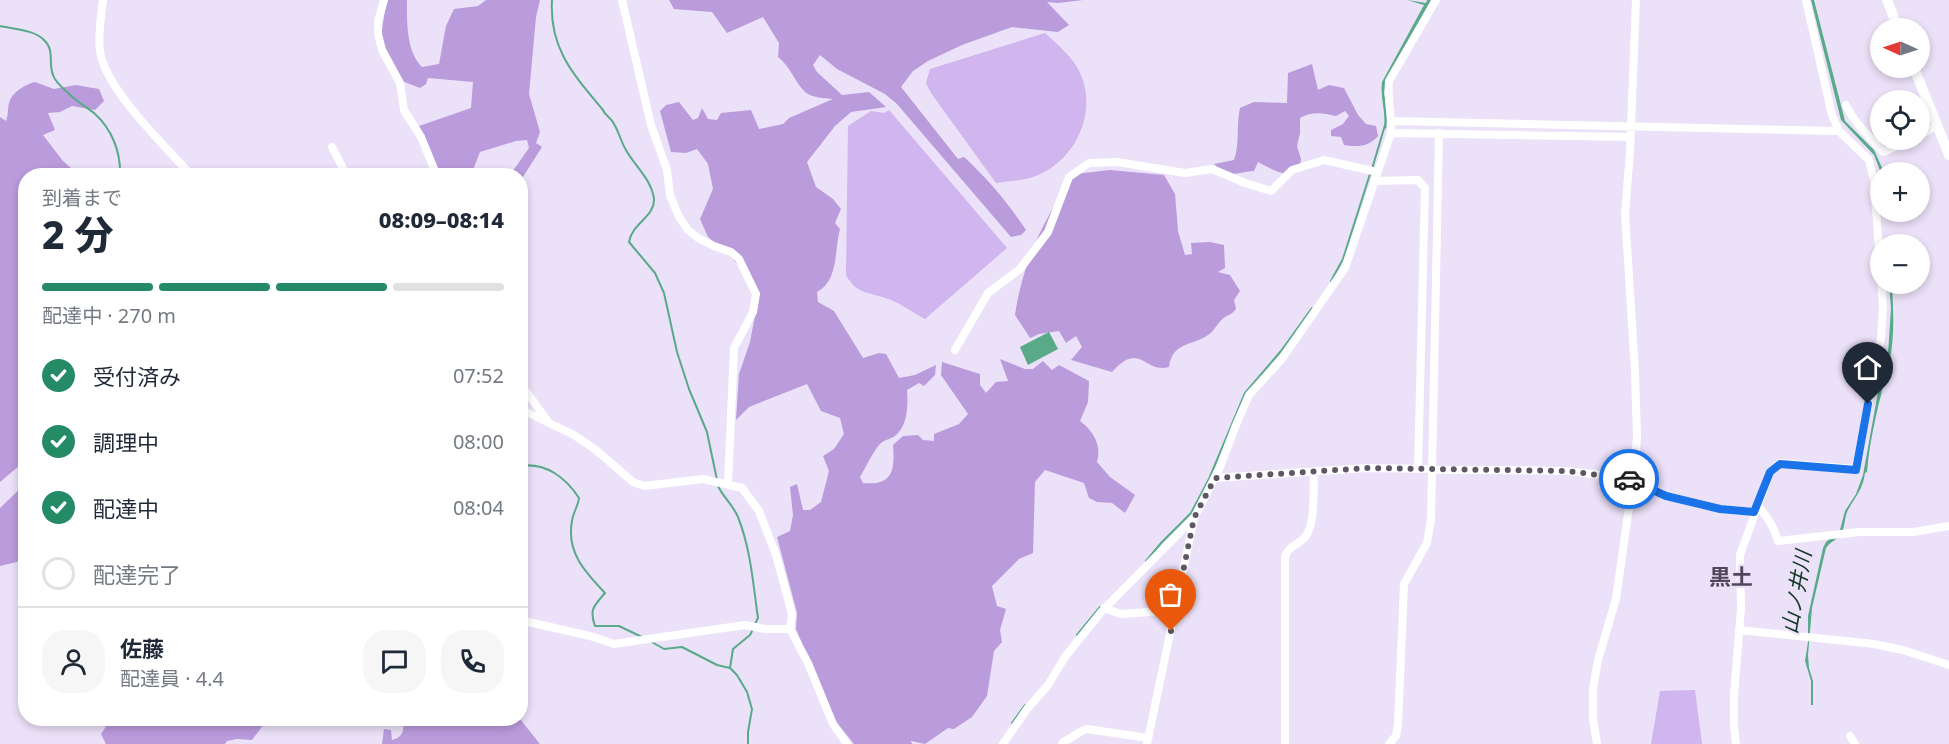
<!DOCTYPE html>
<html lang="ja">
<meta charset="utf-8">
<style>
:root{--surface:#fff;--page:#f6f6f7;--text:#1f2937;--muted:#747a83;--line:#e0e1e3;--accent:#258b67}
body{margin:0;font-family:"Noto Sans","Noto Sans JP",sans-serif;background:var(--page);color:var(--text);height:100vh;display:flex;flex-direction:column;font-size:22px;white-space:nowrap}
*{box-sizing:border-box;margin:0}
p{font-size:20px;color:var(--muted)}
.icon{flex:none;width:33px;height:33px;fill:none;stroke:currentColor;stroke-width:2;stroke-linecap:round;stroke-linejoin:round}
.map{position:relative;flex:1;overflow:hidden}
.drawer{position:absolute;left:18px;top:168px;width:510px;height:558px;display:flex;flex-direction:column;background:var(--surface);border-radius:24px;box-shadow:0 3px 9px #0003}
.drawer>*{flex:none}
.needle{width:39px;rotate:273deg}
.buttons{position:absolute;left:1870px;top:18px;display:grid;gap:12px}
.buttons a{display:grid;place-items:center;width:60px;height:60px;border-radius:50%;background:var(--surface);box-shadow:0 3px 9px #0003;font-size:30px}
.pin{position:absolute;display:grid;place-items:center;width:51px;height:51px;color:#fff;margin:-62px -26px;border-radius:50% 50% 50% 0;rotate:-45deg;box-shadow:0 0 6px #0007}
.pin .icon{rotate:45deg}
.courier{position:absolute;display:grid;place-items:center;width:60px;height:60px;margin:-30px;border:4px solid #1a73e8;border-radius:50%;background:#fff;color:#222;box-shadow:0 2px 8px #0007}
.overview em{font-style:normal;font-weight:800}
.overview div{display:flex;flex-direction:column-reverse}
.overview{display:flex;align-items:center;justify-content:space-between;height:102px;padding:0 24px}
h1{font-size:39px;font-weight:800;line-height:45px}
.bar{display:grid;grid-template-columns:repeat(4,1fr);gap:9px 6px;align-content:center;height:72px;padding:0 24px}
.bar i{height:8px;border-radius:4px;background:var(--line)}
.bar .selected{background:var(--accent)}
.bar p{grid-column:span 4}
.line{display:flex;align-items:center;gap:15px;padding:0 24px;border-top:2px solid var(--line)}
.line div{flex:1}
.round{display:grid;place-items:center;flex:none;width:63px;height:63px;border-radius:24px;background:var(--page)}
ol{padding:0 24px;list-style:none}
li{display:flex;align-items:center;gap:18px;height:66px}
li p{margin-inline-start:auto}
li .icon{padding:6px;border-radius:50%;background:var(--accent);color:#fff;stroke-width:4}
li:last-child{color:var(--muted)}
li i{width:33px;height:33px;border:3px solid var(--line);border-radius:50%}
.map>svg:first-child{display:block}
.green{fill:#d0b5ee}
.forest{fill:#ba9bdc}
.water{fill:#58aa88}
.lines{fill:none;stroke-linecap:round;stroke-linejoin:round}
.stream{stroke:#58aa88;stroke-width:2}
.minor{stroke:#fff;stroke-width:8}
.tertiary{stroke:#fff;stroke-width:10}
.done{stroke:#5e5865;stroke-width:6;stroke-dasharray:0 10.8}
.route{stroke:#1a73e8;stroke-width:8}
.labels{text-anchor:middle;dominant-baseline:central;stroke-width:4.5;stroke-linejoin:round;paint-order:stroke}
.water-label{font-size:21px;font-style:italic;fill:#123729;stroke:#ebe1f8}
.quarter-label{font-size:22px;font-weight:bold;fill:#50475a;stroke:#ebe1f8}
</style>
<div class="map">
<svg width="1949" height="744" viewBox="0 0 1949 744">
<rect width="100%" height="100%" fill="#ebe1f8"/>
<path class="green" d="M 1045,33 C 1056,43 1069,54 1077,67 C 1101,109 1076,162 1033,177 C 1021,181 1008,181 996,183 L 931,93 L 926,83 L 930,69 Z
M 889,110 L 1007,248 L 925,319 C 914,313 903,305 891,300 C 872,292 857,296 846,275 L 848,126 L 871,111 L 884,113 Z
M 1695,690 L 1702,744 L 1651,744 L 1660,691 Z"/>
<path class="forest" d="M 388,0 L 407,0 C 407,22 406,51 422,67 L 439,64 L 446,26 L 454,9 L 478,6 L 486,0 L 540,0 L 536,17 L 529,94 L 540,132 L 536,143 L 542,147 L 521,180 L 520,176 L 510,175 L 529,148 L 527,140 L 516,141 L 480,152 L 471,175 L 441,175 L 419,126 L 471,108 L 473,82 L 428,78 L 426,84 L 420,88 L 402,81 L 386,50 L 381,37 L 385,10 Z
M 669,0 L 1083,0 L 1058,3 L 1047,2 L 1069,25 L 1058,32 L 1012,27 L 962,45 L 928,61 L 913,71 L 901,87 L 958,159 L 964,157 C 988,179 1008,203 1026,230 L 1021,235 L 1011,237 L 897,104 L 885,94 L 837,69 L 820,55 L 813,65 L 817,72 L 842,95 L 869,92 L 886,107 L 851,112 L 835,126 L 807,162 L 816,187 L 833,199 L 841,209 L 835,223 L 840,229 C 834,251 839,280 817,292 L 818,302 L 834,311 L 863,358 L 879,353 L 886,354 L 899,378 L 915,375 L 936,365 L 935,375 L 924,386 L 919,383 L 907,390 C 908,404 908,425 896,435 C 892,439 885,439 880,444 C 872,453 866,467 860,477 L 863,483 C 893,486 895,470 893,445 L 903,436 L 918,435 L 923,440 L 934,441 L 934,434 L 959,424 L 968,414 L 941,375 L 942,362 L 980,374 L 980,385 L 986,393 L 996,382 L 1008,381 L 1000,359 L 1025,369 L 1033,369 L 1043,361 L 1052,370 L 1059,365 L 1089,381 L 1088,402 L 1080,421 C 1093,430 1102,446 1097,462 L 1110,477 L 1135,495 L 1125,513 L 1112,503 L 1097,502 L 1089,498 L 1084,483 L 1045,470 L 1035,482 L 1033,553 L 1019,559 L 992,586 L 997,606 L 1006,609 L 1000,630 L 1002,642 L 994,651 L 987,696 L 972,717 L 954,729 L 948,728 L 925,744 L 911,741 L 912,744 L 854,744 L 834,719 L 796,629 L 797,613 L 777,537 L 790,531 L 793,515 L 790,487 L 797,484 L 803,510 L 810,510 L 821,502 L 829,471 L 823,456 L 834,449 L 844,434 L 840,418 L 821,411 L 807,384 L 749,407 L 736,420 L 739,374 L 750,342 L 756,310 L 751,280 L 731,257 L 708,237 L 700,219 L 713,189 L 708,164 L 697,149 L 686,153 L 671,152 L 660,111 L 666,105 L 679,102 L 693,120 L 698,118 L 702,108 L 708,119 L 717,120 L 721,113 L 751,110 L 759,129 L 783,124 L 789,118 L 833,99 C 825,98 812,98 805,92 C 794,81 791,67 778,57 L 779,43 L 763,17 L 727,33 L 712,12 L 674,9 Z
M 1312,64 L 1318,90 L 1329,85 L 1344,88 L 1358,115 L 1366,124 L 1376,126 L 1378,136 C 1368,147 1359,147 1344,145 L 1341,137 L 1331,136 L 1331,130 L 1343,124 L 1349,116 L 1345,111 L 1336,116 C 1323,113 1312,111 1300,118 L 1300,133 L 1297,146 L 1301,159 L 1299,171 C 1283,178 1272,169 1258,162 L 1254,171 C 1235,172 1230,180 1214,164 L 1234,160 C 1240,144 1236,125 1240,108 L 1254,102 L 1287,103 L 1288,73 Z
M 35,82 L 54,89 L 76,85 L 99,89 L 104,101 L 95,110 L 72,106 L 60,112 L 48,113 L 55,130 L 43,135 L 63,161 L 79,175 L 26,176 L 25,461 L 0,482 L 0,117 L 6,121 C 9,114 7,107 10,100 C 14,91 26,84 35,82 Z
M 1110,170 L 1164,175 L 1175,194 L 1178,231 L 1185,255 L 1192,254 L 1191,243 L 1210,242 L 1224,245 L 1225,268 L 1218,272 L 1230,275 L 1240,291 L 1234,300 L 1236,309 C 1232,314 1230,314 1225,317 C 1218,321 1215,331 1208,335 C 1192,346 1172,342 1169,367 C 1144,374 1141,340 1112,372 L 1071,360 L 1082,347 L 1076,336 L 1066,343 L 1059,331 L 1039,334 L 1030,338 L 1015,315 C 1022,264 1045,214 1076,174 Z
M 25,484 L 25,560 L 0,566 L 0,508 Z
M 133,719 L 133,718 L 273,719 L 264,724 L 252,740 L 237,739 L 227,741 L 225,744 L 106,744 L 101,734 L 109,722 L 133,724 Z
M 403,719 L 520,719 L 540,744 L 382,744 L 384,729 L 391,730 L 392,740 C 404,737 404,729 403,719 Z"/>
<path class="water" d="M 1407,0 L 1426,3 L 1427,0 L 1431,0 L 1387,78 L 1384,93 L 1388,113 L 1386,129 L 1384,127 C 1386,111 1380,98 1382,82 L 1424,5 Z
M 1811,0 L 1814,0 L 1845,121 L 1874,150 L 1884,172 L 1881,173 L 1874,155 L 1841,120 Z
M 1889,284 L 1892,284 C 1893,308 1895,334 1890,358 C 1881,396 1870,434 1867,472 L 1865,473 C 1863,490 1854,498 1847,512 C 1844,520 1845,529 1840,535 C 1835,541 1830,542 1826,548 L 1812,608 L 1808,655 L 1809,668 L 1813,681 L 1813,705 L 1811,705 L 1811,681 L 1805,661 L 1808,642 L 1808,616 L 1823,548 L 1826,542 L 1840,530 L 1845,511 L 1856,494 L 1863,475 L 1878,392 L 1888,354 L 1891,308 Z
M 1049,332 L 1058,349 L 1028,365 L 1020,347 Z"/>
<g class="lines">
<path class="stream" d="M 552,0 C 549,49 574,75 603,110 C 606,117 611,117 614,124 C 619,132 621,142 626,150 C 634,165 652,180 654,199 C 655,217 632,223 629,242 L 655,273 L 664,293 L 677,352 L 689,389 L 707,432 L 717,480
M 0,26 C 13,29 35,30 44,40 C 55,50 48,63 53,75 C 55,82 63,88 68,93 C 76,101 85,106 94,113 C 112,129 121,152 120,176
M 1372,169 L 1385,125
M 1331,281 L 1343,259 L 1370,174
M 520,466 C 546,462 566,478 579,498 C 578,506 573,513 572,521 C 566,552 585,572 605,593 C 594,606 589,609 595,626 L 619,626 L 642,637
M 718,486 C 723,497 733,505 738,517 C 751,550 753,584 758,618 L 755,624
M 1146,561 L 1162,542 L 1191,513 L 1209,479 L 1245,393 L 1281,351 L 1312,308
M 1077,635 L 1100,607
M 650,641 L 664,649 L 682,647 L 717,665 L 730,668 L 737,675 L 747,692 L 752,709 L 748,732 L 748,744
M 730,668 L 733,649 L 750,635 L 753,629
M 1012,723 L 1025,705"/>
<path class="minor" d="M 103,0 C 101,16 98,34 100,51 C 105,89 165,146 192,176
M 384,0 L 378,21 L 378,34 L 382,50 L 400,83 L 404,110 L 421,137 L 437,176
M 622,0 L 651,125 L 667,170 L 670,195 L 679,217 L 688,230 L 698,238 L 714,246 L 731,252 L 739,259 L 756,294 L 753,312 L 734,348 L 728,483
M 1846,105 C 1854,123 1870,137 1883,152 L 1911,140
M 1392,121 L 1839,131
M 1391,133 L 1630,137
M 1920,135 L 1937,126
M 332,147 L 347,176
M 1374,181 L 1418,180 L 1425,188 L 1418,469
M 955,350 L 988,293 L 1020,269 L 1048,232 L 1069,177 L 1089,163 L 1117,162 L 1185,173 L 1212,169 L 1245,183 L 1271,191 L 1292,170 L 1324,160 L 1377,172
M 520,383 L 547,420
M 520,409 L 574,435 L 596,450 L 633,482 L 644,486 L 703,479 L 742,488 L 759,511 L 776,555 L 792,614 L 790,629 L 808,663 L 833,724 L 847,744
M 1215,478 L 1367,468 L 1567,471 L 1633,479 L 1666,496 L 1720,509 L 1754,512
M 1757,505 C 1767,516 1774,526 1778,541 L 1859,532 L 1913,532 L 1949,526
M 1104,608 L 1121,614 L 1175,610
M 520,620 L 594,637 L 614,644 L 745,625 L 765,629 L 790,629
M 1739,630 L 1874,644 L 1903,650 L 1949,665
M 1850,736 L 1855,744
M 1003,744 L 1027,709 L 1048,685 L 1065,657 L 1102,611 L 1194,518
M 1062,744 L 1063,742 C 1073,738 1077,732 1087,729 L 1148,738
M 1147,744 L 1194,518 L 1220,467 L 1236,425 L 1249,395 L 1281,360 L 1345,268 L 1391,133 C 1392,115 1387,99 1389,81 L 1436,0
M 1285,744 L 1285,557 C 1288,546 1298,545 1305,537 C 1316,524 1313,488 1314,471
M 1389,744 L 1396,736 L 1398,725 L 1404,584 L 1427,543 L 1431,520 L 1439,133
M 1597,744 L 1593,719 L 1593,689 L 1598,660 L 1616,599 L 1633,479 L 1637,438 L 1635,371 L 1625,214 L 1630,152 L 1636,0
M 1736,744 L 1734,725 L 1734,696 L 1741,608 L 1740,555 L 1770,472 L 1780,463 L 1856,469 L 1881,338 L 1883,307 L 1874,180 L 1869,160 L 1839,131 L 1832,115 L 1806,0"/>
<path class="tertiary" d="M 1887,0 L 1898,28
M 1914,68 L 1949,155"/>
</g>
<g class="lines">
<path class="done" d="M 1171,631 L 1194,518 L 1215,478 L 1367,468 L 1567,471 L 1629,479"/>
<path class="route" d="M 1629,479 L 1666,496 L 1720,509 L 1754,512 L 1770,472 L 1780,464 L 1856,470 L 1868,404"/>
</g>
<g class="labels">
<g class="water-label">
<text transform="translate(1796 592) rotate(-80)">山ノ井川</text>
</g>
<g class="quarter-label">
<text x="1731" y="576">黒土</text>
</g>
</g>
</svg>
<div class="buttons">
<a><svg class="needle" viewBox="-14 -14 28 28"><path d="M0-13l5 13h-10z" fill="#e53935"/><path d="M0 13l5-13h-10z" fill="#747a83"/></svg></a>
<a><svg class="icon" aria-label="locate" viewBox="0 0 24 24"><circle cx="12" cy="12" r="6"/><path d="M12 2v4M12 18v4M2 12h4M18 12h4"/></svg></a>
<a>+</a>
<a>−</a>
</div>
<div class="pin" style="left:1171px;top:631px;background:#ea580c"><svg class="icon" aria-label="bag" viewBox="0 0 24 24"><path d="M5 8h14l-1 12H6zM9 8a3 3 0 0 1 6 0"/></svg></div>
<div class="pin" style="left:1868px;top:404px;background:#1f2937"><svg class="icon" aria-label="home" viewBox="0 0 24 24"><path d="M3 11l9-7 9 7M6 9v11h12V9"/></svg></div>
<div class="courier" style="left:1629px;top:479px"><svg class="icon" aria-label="car" viewBox="0 0 24 24"><path d="M5 17H2v-5l4-1 3-4h7l3 4 3 1v5h-3M9 17h6M6 11h13"/><circle cx="7" cy="17" r="2"/><circle cx="17" cy="17" r="2"/></svg></div>
<section class="drawer">
<div class="overview"><div><h1>2 分</h1><p>到着まで</p></div><em>08:09–08:14</em></div>
<div class="bar"><i class="selected"></i><i class="selected"></i><i class="selected"></i><i></i><p>配達中 · 270 m</p></div>
<ol>
<li><svg class="icon" aria-label="check" viewBox="0 0 24 24"><path d="M5 12l5 5 9-10"/></svg>受付済み<p>07:52</p></li>
<li><svg class="icon" aria-label="check" viewBox="0 0 24 24"><path d="M5 12l5 5 9-10"/></svg>調理中<p>08:00</p></li>
<li><svg class="icon" aria-label="check" viewBox="0 0 24 24"><path d="M5 12l5 5 9-10"/></svg>配達中<p>08:04</p></li>
<li><i></i>配達完了</li>
</ol>
<div class="line" style="height:108px"><a class="round"><svg class="icon" aria-label="person" viewBox="0 0 24 24"><circle cx="12" cy="8" r="4"/><path d="M4 21q1-7 8-7t8 7"/></svg></a><div><b>佐藤</b><p>配達員 · 4.4</p></div><a class="round"><svg class="icon" aria-label="chat" viewBox="0 0 24 24"><path d="M4 5h16v11H9l-5 4z"/></svg></a><a class="round"><svg class="icon" aria-label="phone" viewBox="0 0 24 24"><path d="M5 4h4l2 5-3 2q2 4 5 5l2-3 5 2v4C11 20 4 13 5 4z"/></svg></a></div>
</section>
</div>
